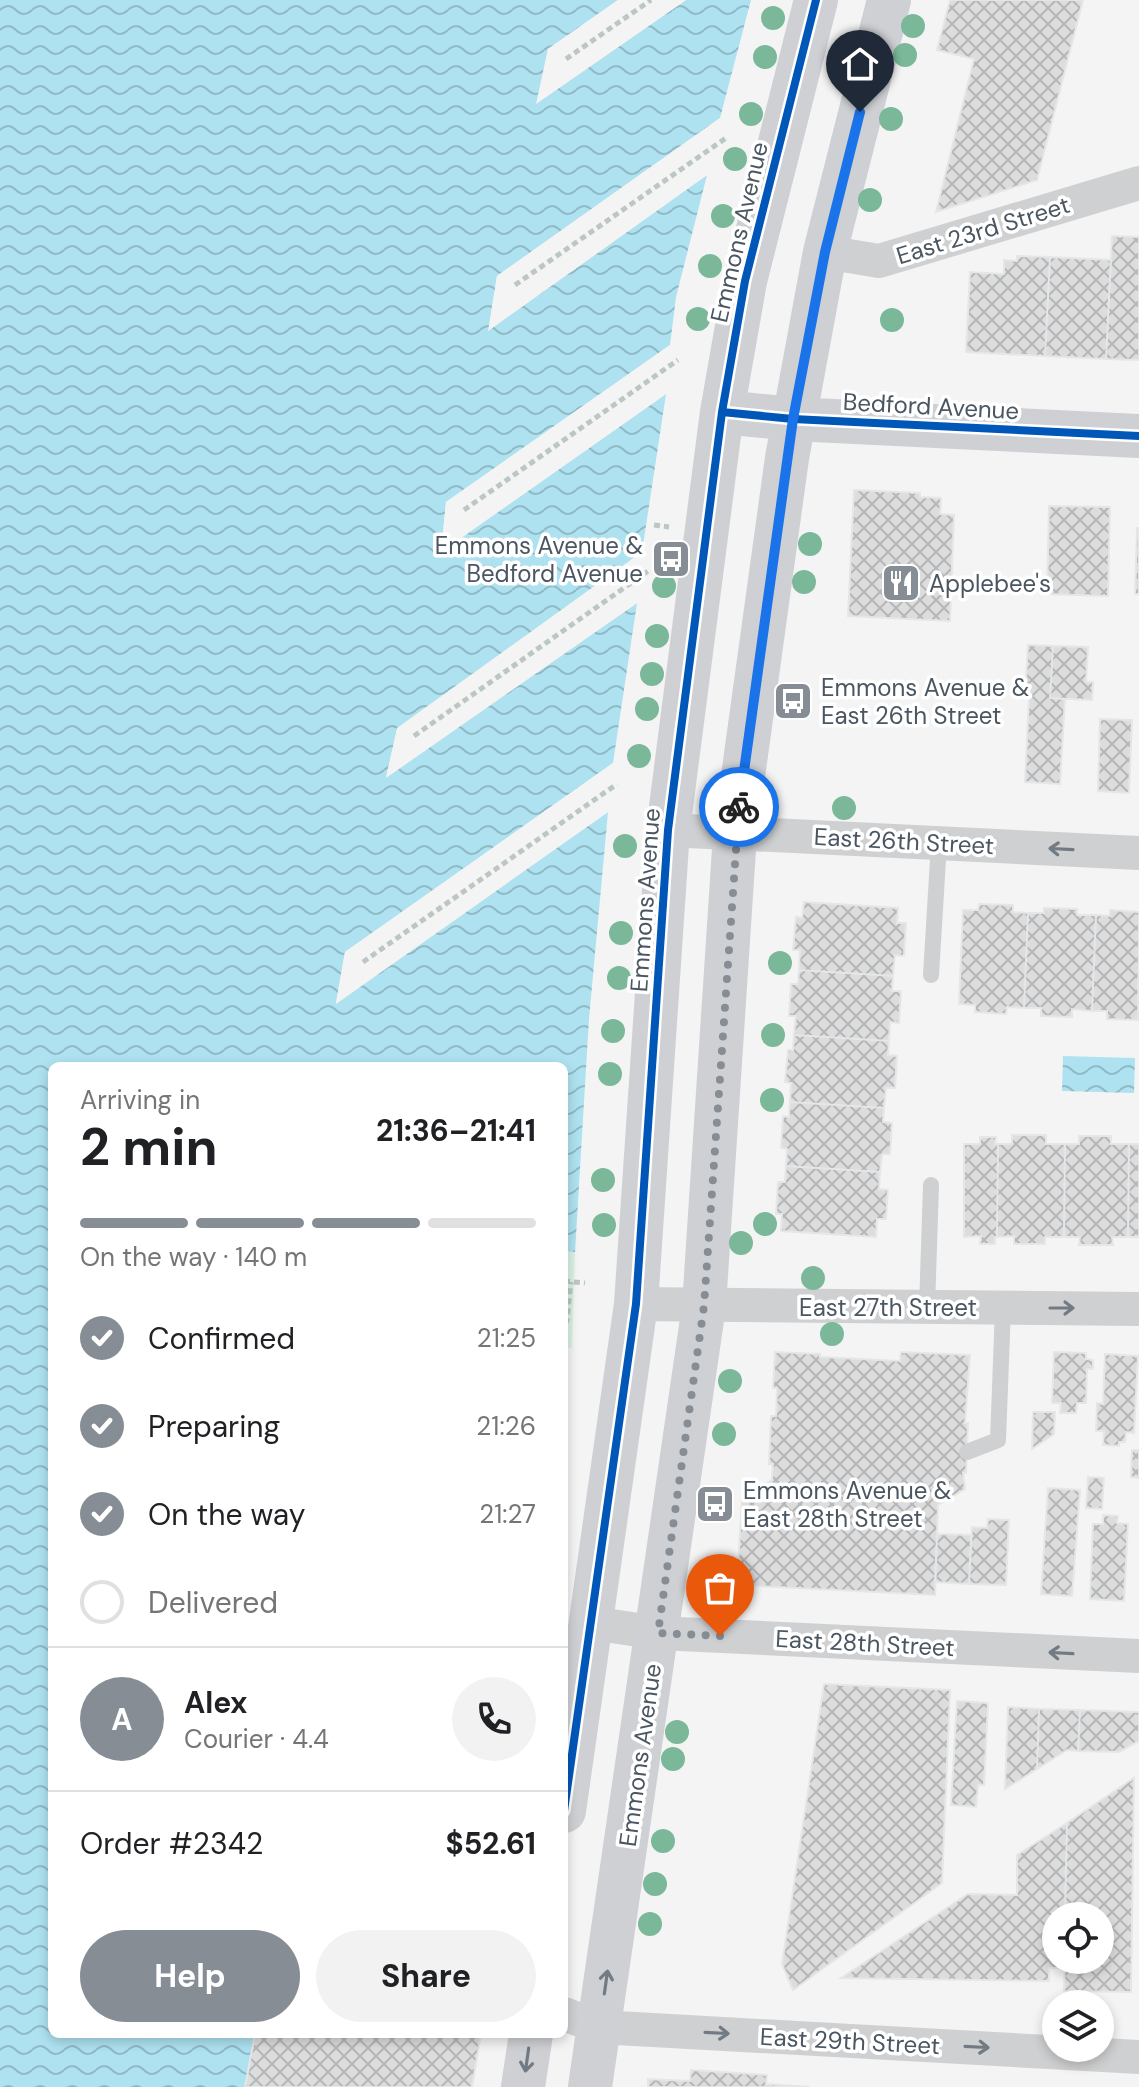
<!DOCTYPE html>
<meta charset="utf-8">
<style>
:root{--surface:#fff;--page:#f2f2f2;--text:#202124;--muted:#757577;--line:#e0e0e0;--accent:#868d94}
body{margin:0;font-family:"DM Sans",sans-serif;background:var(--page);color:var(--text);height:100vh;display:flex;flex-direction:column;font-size:30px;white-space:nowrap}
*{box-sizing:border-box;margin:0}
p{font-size:26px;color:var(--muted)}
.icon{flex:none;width:44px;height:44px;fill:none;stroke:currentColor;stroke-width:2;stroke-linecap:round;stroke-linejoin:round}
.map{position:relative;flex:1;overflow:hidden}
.panel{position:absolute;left:48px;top:1062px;width:520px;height:976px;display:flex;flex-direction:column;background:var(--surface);border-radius:12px;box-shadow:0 4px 12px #0003}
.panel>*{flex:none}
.controls{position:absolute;left:1042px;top:1902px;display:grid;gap:16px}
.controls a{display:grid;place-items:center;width:72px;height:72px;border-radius:50%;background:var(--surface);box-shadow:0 4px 12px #0003;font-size:40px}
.pin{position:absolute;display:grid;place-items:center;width:68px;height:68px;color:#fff;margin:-82px -34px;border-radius:50% 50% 50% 0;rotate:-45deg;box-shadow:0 0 8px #0007}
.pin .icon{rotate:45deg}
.courier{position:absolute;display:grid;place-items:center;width:80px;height:80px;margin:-40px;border:6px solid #1a73e8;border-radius:50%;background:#fff;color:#222;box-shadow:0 2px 10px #0007}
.summary em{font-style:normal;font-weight:700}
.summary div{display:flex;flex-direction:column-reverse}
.summary{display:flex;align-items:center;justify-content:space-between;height:136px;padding:0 32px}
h1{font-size:52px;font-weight:700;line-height:60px}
.bar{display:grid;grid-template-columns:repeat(4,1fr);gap:12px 8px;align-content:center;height:96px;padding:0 32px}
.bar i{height:10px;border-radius:6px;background:var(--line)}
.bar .selected{background:var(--accent)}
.bar p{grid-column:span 4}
.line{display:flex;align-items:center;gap:20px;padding:0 32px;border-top:2px solid var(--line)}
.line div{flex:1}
.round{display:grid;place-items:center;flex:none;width:84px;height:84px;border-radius:42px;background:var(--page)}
ol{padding:0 32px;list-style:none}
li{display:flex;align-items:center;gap:24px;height:88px}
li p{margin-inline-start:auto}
li .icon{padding:8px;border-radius:50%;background:var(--accent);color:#fff;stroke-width:4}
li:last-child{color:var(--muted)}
li i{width:44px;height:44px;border:4px solid var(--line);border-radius:50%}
.action{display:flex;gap:16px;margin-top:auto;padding:16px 32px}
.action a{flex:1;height:92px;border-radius:48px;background:var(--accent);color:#fff;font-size:32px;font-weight:700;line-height:92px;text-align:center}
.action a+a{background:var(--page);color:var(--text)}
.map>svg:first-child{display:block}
.green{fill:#d9f2e3}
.water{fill:url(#water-waves)}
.pier{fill:#f4f4f4}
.building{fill:url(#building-cross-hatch);stroke:#e5e6e7;stroke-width:2}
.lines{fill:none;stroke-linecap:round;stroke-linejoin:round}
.path{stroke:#bcc7c4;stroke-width:5;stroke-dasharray:6 4;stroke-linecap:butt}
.lane{stroke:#ced0d2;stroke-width:16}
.street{stroke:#ced0d2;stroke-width:34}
.secondary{stroke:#ced0d4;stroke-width:44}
.cycleway-casing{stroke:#fff;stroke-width:13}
.cycleway{stroke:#0057b8;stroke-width:8}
.tree{fill:#7ab899}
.oneway{stroke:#727b83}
.oneway2{stroke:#727b84}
.done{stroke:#868d94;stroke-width:8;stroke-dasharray:0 14.4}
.route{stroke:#1a73e8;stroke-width:10}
.labels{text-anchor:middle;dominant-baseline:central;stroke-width:7;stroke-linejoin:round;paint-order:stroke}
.street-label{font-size:24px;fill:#4a5661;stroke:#fff}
.poi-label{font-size:24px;fill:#4a5661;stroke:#fff;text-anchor:start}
</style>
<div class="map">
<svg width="1139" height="2087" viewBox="0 0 1139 2087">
<defs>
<pattern id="water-waves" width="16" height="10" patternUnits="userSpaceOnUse" patternTransform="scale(2)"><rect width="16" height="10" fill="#aee2f0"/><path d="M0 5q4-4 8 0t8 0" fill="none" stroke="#90bac6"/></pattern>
<pattern id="building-cross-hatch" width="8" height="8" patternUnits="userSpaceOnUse" patternTransform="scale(2)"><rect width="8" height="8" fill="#ddddde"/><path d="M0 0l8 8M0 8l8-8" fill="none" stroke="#b5b6b7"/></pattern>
</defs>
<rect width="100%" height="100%" fill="#f4f4f4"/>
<path class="green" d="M 564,1251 L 575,1252 L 572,1348 L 564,1348 Z"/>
<path class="water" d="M 0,0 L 618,0 L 548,49 L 537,103 L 686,0 L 751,0 L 720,118 L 497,276 L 489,330 L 707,175 L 676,297 L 670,345 L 446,502 L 441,552 L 666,394 L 642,552 L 398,728 L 386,777 L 637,603 L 613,763 L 345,952 L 336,1002 L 608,812 L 589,1019 L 575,1252 L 564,1251 L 564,1066 L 52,1066 L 52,2034 L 255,2034 L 245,2087 L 0,2087 Z
M 1063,1056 L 1135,1058 L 1134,1093 L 1062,1091 Z"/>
<path class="pier" d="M 618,0 L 622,0 L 621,3 L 552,51 L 542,95 L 679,0 L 686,0 L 536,104 L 548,49 Z
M 720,118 L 718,124 L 500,279 L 493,322 L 708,171 L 707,175 L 488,331 L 497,276 Z
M 670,345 L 670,350 L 450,504 L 446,544 L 666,390 L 666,394 L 441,552 L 446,502 Z
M 642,552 L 641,557 L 401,730 L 392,769 L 637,599 L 637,603 L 386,778 L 397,728 Z
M 613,763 L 612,768 L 348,954 L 341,995 L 609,808 L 608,812 L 336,1004 L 345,952 Z"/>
<path class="building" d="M 950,0 L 1083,0 L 1037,180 L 936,212 L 974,59 L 937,50 Z
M 1112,236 L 1139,237 L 1139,360 L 1106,359 Z
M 1017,256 L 1050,257 L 1045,356 L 966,352 L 970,272 L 1004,274 L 1004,260 L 1017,261 Z
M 1050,257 L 1111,260 L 1106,359 L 1045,356 Z
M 854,490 L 920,493 L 920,497 L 941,498 L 940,514 L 954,515 L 950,621 L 848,616 Z
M 1049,506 L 1110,507 L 1108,596 L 1047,594 Z
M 1137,528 L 1139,528 L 1139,594 L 1135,594 Z
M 1028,645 L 1053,646 L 1050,698 L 1065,699 L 1060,784 L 1025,782 L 1029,697 L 1025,697 Z
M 1053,646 L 1088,647 L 1086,682 L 1093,682 L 1092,700 L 1050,698 Z
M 1100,719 L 1132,720 L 1129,793 L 1098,791 Z
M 804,902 L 898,908 L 897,923 L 906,923 L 904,956 L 895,955 L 893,976 L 799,970 L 800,950 L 793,950 L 796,917 L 802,918 Z
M 979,904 L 1013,905 L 1013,912 L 1028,913 L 1024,1008 L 1007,1007 L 1006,1014 L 975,1012 L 975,1005 L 959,1004 L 963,910 L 978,910 Z
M 1044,908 L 1077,909 L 1077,915 L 1096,915 L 1092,1011 L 1072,1009 L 1072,1017 L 1041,1016 L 1041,1008 L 1024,1008 L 1028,913 L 1044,913 Z
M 1110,910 L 1139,912 L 1138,1020 L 1107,1019 L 1107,1011 L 1092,1011 L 1096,915 L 1110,916 Z
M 799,970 L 893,976 L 892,991 L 901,991 L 899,1023 L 890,1022 L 889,1041 L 794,1035 L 796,1016 L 789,1016 L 791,984 L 798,984 Z
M 794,1035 L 889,1041 L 888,1055 L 897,1056 L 895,1088 L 886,1088 L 884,1108 L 790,1102 L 791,1083 L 785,1082 L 788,1050 L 793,1050 Z
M 790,1102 L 884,1108 L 883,1122 L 892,1123 L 890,1154 L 882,1154 L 880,1172 L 786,1166 L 787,1149 L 781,1148 L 783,1116 L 789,1117 Z
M 1012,1135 L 1046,1135 L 1046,1144 L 1065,1144 L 1064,1237 L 1045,1237 L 1045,1244 L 1014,1244 L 1014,1236 L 997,1237 L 998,1144 L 1012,1144 Z
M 1079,1136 L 1111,1136 L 1111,1144 L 1129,1144 L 1128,1237 L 1112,1237 L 1113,1245 L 1079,1245 L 1080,1237 L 1064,1237 L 1065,1144 L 1079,1144 Z
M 980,1137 L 996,1137 L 995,1144 L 998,1144 L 997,1237 L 995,1237 L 995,1244 L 980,1244 L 981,1236 L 964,1237 L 964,1144 L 980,1144 Z
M 1129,1144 L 1139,1144 L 1139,1237 L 1128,1237 Z
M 786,1166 L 880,1172 L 879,1189 L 888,1190 L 886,1219 L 877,1219 L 876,1237 L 781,1231 L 782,1214 L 776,1214 L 778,1182 L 785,1182 Z
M 775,1352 L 820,1354 L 820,1357 L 900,1361 L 901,1352 L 970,1355 L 965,1423 L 968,1423 L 966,1473 L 963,1473 L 965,1489 L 938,1505 L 935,1595 L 737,1585 L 742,1498 L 772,1480 L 773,1464 L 769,1464 L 771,1416 L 776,1416 L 777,1388 L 773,1388 Z
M 1054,1352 L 1086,1353 L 1086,1359 L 1093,1360 L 1093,1369 L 1087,1369 L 1086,1403 L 1077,1403 L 1076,1413 L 1060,1413 L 1061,1403 L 1052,1403 Z
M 1105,1354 L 1138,1356 L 1134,1433 L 1126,1432 L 1125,1442 L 1119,1442 L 1119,1446 L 1103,1445 L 1104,1431 L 1096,1431 L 1097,1403 L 1103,1404 Z
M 1033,1412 L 1055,1412 L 1054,1434 L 1032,1449 Z
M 1132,1450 L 1139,1450 L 1139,1478 L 1131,1477 Z
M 1088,1477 L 1104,1478 L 1102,1509 L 1086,1508 Z
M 1048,1488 L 1080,1490 L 1072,1596 L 1041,1594 Z
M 1103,1515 L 1118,1516 L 1117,1523 L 1128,1524 L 1124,1601 L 1090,1599 L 1093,1524 L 1103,1524 Z
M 988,1519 L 1009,1520 L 1006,1585 L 969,1584 L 972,1527 L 987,1528 Z
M 937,1534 L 971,1535 L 969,1584 L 935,1582 Z
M 824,1684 L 950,1690 L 942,1883 L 793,1990 L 782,1964 Z
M 957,1701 L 988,1703 L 984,1785 L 978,1785 L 976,1807 L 951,1805 Z
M 1008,1707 L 1039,1709 L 1037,1769 L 1005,1789 Z
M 1039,1709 L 1080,1710 L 1078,1751 L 1067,1750 L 1037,1769 Z
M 1080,1710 L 1139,1712 L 1139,1741 L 1119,1752 L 1078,1751 Z
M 1134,1778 L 1131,1992 L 1064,1991 L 1065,1960 L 1100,1960 L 1100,1916 L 1065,1916 L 1067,1823 Z
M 1067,1823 L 1065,1916 L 1056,1916 L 1056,1960 L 1065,1960 L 1065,1968 L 1049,1968 L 1049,1981 L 841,1978 L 968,1894 L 1017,1895 L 1017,1855 Z
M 255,2034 L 481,2034 L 472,2087 L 245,2087 Z
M 691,2070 L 767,2075 L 766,2084 L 810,2087 L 648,2087 L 648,2079 L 690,2081 Z"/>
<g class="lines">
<path class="path" d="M 566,59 L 651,0
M 515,285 L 726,138
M 464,510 L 678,360
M 654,525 L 669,527
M 414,736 L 648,571
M 363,962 L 617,784
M 564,1281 L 585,1283
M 564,1320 L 567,1321 L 571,1282"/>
<path class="lane" d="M 931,975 L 939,843
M 927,1308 L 931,1185
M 967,1452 L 998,1440 L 1003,1308"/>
<path class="street" d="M 825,252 L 879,261 L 1139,183
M 668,830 L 1139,853
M 636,1304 L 1139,1309
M 592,1623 L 658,1633 L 1139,1656
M 564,2014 L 599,2027 L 1139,2057"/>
<path class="secondary" d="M 722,412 L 793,419 L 1139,436
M 564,1811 L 636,1304 L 668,830 L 722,412 L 745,281 L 816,0
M 523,2087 L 531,2034
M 590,2087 L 704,1306 L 735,834 L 787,458 L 825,252 L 889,0"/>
<g class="cycleway-casing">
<path id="cycleway" d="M 722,412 L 793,419 L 1139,436
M 564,1811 L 636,1304 L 668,830 L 722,412 L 745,281 L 816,0"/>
</g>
<use href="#cycleway" class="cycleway"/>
</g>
<g class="tree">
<circle cx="773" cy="18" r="12"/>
<circle cx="913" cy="26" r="12"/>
<circle cx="905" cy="55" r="12"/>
<circle cx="765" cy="57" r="12"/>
<circle cx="751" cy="114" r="12"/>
<circle cx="891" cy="119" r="12"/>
<circle cx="735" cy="159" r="12"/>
<circle cx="870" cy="200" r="12"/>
<circle cx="723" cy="216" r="12"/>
<circle cx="710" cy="266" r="12"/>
<circle cx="698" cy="319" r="12"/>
<circle cx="892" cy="320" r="12"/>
<circle cx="810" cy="544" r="12"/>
<circle cx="804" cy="582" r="12"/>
<circle cx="664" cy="586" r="12"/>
<circle cx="657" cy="636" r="12"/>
<circle cx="652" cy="674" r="12"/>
<circle cx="647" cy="709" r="12"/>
<circle cx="639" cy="756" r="12"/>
<circle cx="844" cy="808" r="12"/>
<circle cx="625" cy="846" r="12"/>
<circle cx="621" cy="933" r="12"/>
<circle cx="780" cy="963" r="12"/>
<circle cx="619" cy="978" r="12"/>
<circle cx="613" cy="1031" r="12"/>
<circle cx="773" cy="1035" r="12"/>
<circle cx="610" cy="1074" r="12"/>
<circle cx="772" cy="1100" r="12"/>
<circle cx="603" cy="1180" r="12"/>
<circle cx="765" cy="1224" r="12"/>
<circle cx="604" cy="1225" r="12"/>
<circle cx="741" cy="1243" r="12"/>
<circle cx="813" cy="1278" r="12"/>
<circle cx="832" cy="1334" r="12"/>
<circle cx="730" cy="1381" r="12"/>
<circle cx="724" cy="1434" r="12"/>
<circle cx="677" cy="1732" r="12"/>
<circle cx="673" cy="1759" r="12"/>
<circle cx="663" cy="1841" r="12"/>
<circle cx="655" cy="1884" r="12"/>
<circle cx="650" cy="1924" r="12"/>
</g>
<defs><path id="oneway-shaft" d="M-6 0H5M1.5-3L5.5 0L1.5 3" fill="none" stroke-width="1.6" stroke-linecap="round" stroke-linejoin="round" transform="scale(2)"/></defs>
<g class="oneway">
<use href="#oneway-shaft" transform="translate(1061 849) rotate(-177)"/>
<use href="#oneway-shaft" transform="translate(1062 1308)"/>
<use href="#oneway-shaft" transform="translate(1061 1653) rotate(-177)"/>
<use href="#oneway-shaft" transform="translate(717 2033) rotate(3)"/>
<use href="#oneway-shaft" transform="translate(977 2047) rotate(3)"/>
</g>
<g class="oneway2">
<use href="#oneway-shaft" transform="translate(606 1982) rotate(-82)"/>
<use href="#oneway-shaft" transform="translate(527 2060) rotate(98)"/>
</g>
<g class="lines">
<path class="done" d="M 720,1636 L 658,1633 L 704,1306 L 739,807"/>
<path class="route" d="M 739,807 L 793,419 L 825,252 L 860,112"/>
</g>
<defs>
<g id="bus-square" transform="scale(2)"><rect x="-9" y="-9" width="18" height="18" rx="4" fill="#868d94" stroke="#fff"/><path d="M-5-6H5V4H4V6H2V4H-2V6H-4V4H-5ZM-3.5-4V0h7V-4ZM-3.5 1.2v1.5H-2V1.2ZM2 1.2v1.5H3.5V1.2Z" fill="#fff"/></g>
<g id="restaurant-square" transform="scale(2)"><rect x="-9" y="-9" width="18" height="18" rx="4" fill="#868d94" stroke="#fff"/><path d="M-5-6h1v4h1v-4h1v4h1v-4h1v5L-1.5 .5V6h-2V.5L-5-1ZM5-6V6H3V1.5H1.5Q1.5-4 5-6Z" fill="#fff"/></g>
</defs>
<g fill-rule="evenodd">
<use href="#bus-square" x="671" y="559"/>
<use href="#restaurant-square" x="901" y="583"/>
<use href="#bus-square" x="793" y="701"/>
<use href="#bus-square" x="715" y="1504"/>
</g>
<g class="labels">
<g class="street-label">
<text transform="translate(983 230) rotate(-17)">East 23rd Street</text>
<text transform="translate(739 232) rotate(-77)">Emmons Avenue</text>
<text transform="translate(931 406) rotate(3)">Bedford Avenue</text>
<text transform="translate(904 841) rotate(3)">East 26th Street</text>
<text transform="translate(645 900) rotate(-86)">Emmons Avenue</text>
<text x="888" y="1307">East 27th Street</text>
<text transform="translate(865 1643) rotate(3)">East 28th Street</text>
<text transform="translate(640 1755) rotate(-82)">Emmons Avenue</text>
<text transform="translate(850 2041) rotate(3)">East 29th Street</text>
</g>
<g class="poi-label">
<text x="643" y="545" text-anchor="end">Emmons Avenue &amp;<tspan x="643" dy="28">Bedford Avenue</tspan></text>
<text x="929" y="583">Applebee's</text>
<text x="821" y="687">Emmons Avenue &amp;<tspan x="821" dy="28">East 26th Street</tspan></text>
<text x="743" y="1490">Emmons Avenue &amp;<tspan x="743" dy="28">East 28th Street</tspan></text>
</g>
</g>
</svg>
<div class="controls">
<a><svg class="icon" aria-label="locate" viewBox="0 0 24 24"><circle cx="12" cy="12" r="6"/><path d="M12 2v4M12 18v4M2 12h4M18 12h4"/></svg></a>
<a><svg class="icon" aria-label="layers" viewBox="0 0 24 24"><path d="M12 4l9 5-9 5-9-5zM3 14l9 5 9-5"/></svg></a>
</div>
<div class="pin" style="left:720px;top:1636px;background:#ea580c"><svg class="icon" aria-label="bag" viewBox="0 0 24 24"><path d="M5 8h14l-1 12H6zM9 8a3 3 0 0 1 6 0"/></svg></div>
<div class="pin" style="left:860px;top:112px;background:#1f2937"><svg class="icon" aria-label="home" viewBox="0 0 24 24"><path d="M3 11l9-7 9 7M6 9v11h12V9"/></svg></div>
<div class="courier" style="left:739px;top:807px"><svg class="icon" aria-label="bike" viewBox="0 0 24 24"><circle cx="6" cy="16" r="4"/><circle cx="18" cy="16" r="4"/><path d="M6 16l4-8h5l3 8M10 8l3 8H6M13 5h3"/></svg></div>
<section class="panel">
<div class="summary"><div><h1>2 min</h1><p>Arriving in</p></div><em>21:36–21:41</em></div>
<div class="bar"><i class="selected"></i><i class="selected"></i><i class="selected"></i><i></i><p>On the way · 140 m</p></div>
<ol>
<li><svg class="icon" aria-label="check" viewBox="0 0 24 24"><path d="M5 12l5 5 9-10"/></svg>Confirmed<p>21:25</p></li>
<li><svg class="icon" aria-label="check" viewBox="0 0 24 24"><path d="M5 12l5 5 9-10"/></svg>Preparing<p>21:26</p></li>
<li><svg class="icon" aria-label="check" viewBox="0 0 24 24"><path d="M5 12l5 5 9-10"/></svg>On the way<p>21:27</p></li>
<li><i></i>Delivered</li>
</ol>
<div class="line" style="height:144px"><b class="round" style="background:var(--accent);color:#fff">A</b><div><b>Alex</b><p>Courier · 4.4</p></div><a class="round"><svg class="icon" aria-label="phone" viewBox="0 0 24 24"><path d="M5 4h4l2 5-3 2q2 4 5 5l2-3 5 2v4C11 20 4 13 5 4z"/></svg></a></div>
<div class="line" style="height:104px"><div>Order #2342</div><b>$52.61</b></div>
<div class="action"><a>Help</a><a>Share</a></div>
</section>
</div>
